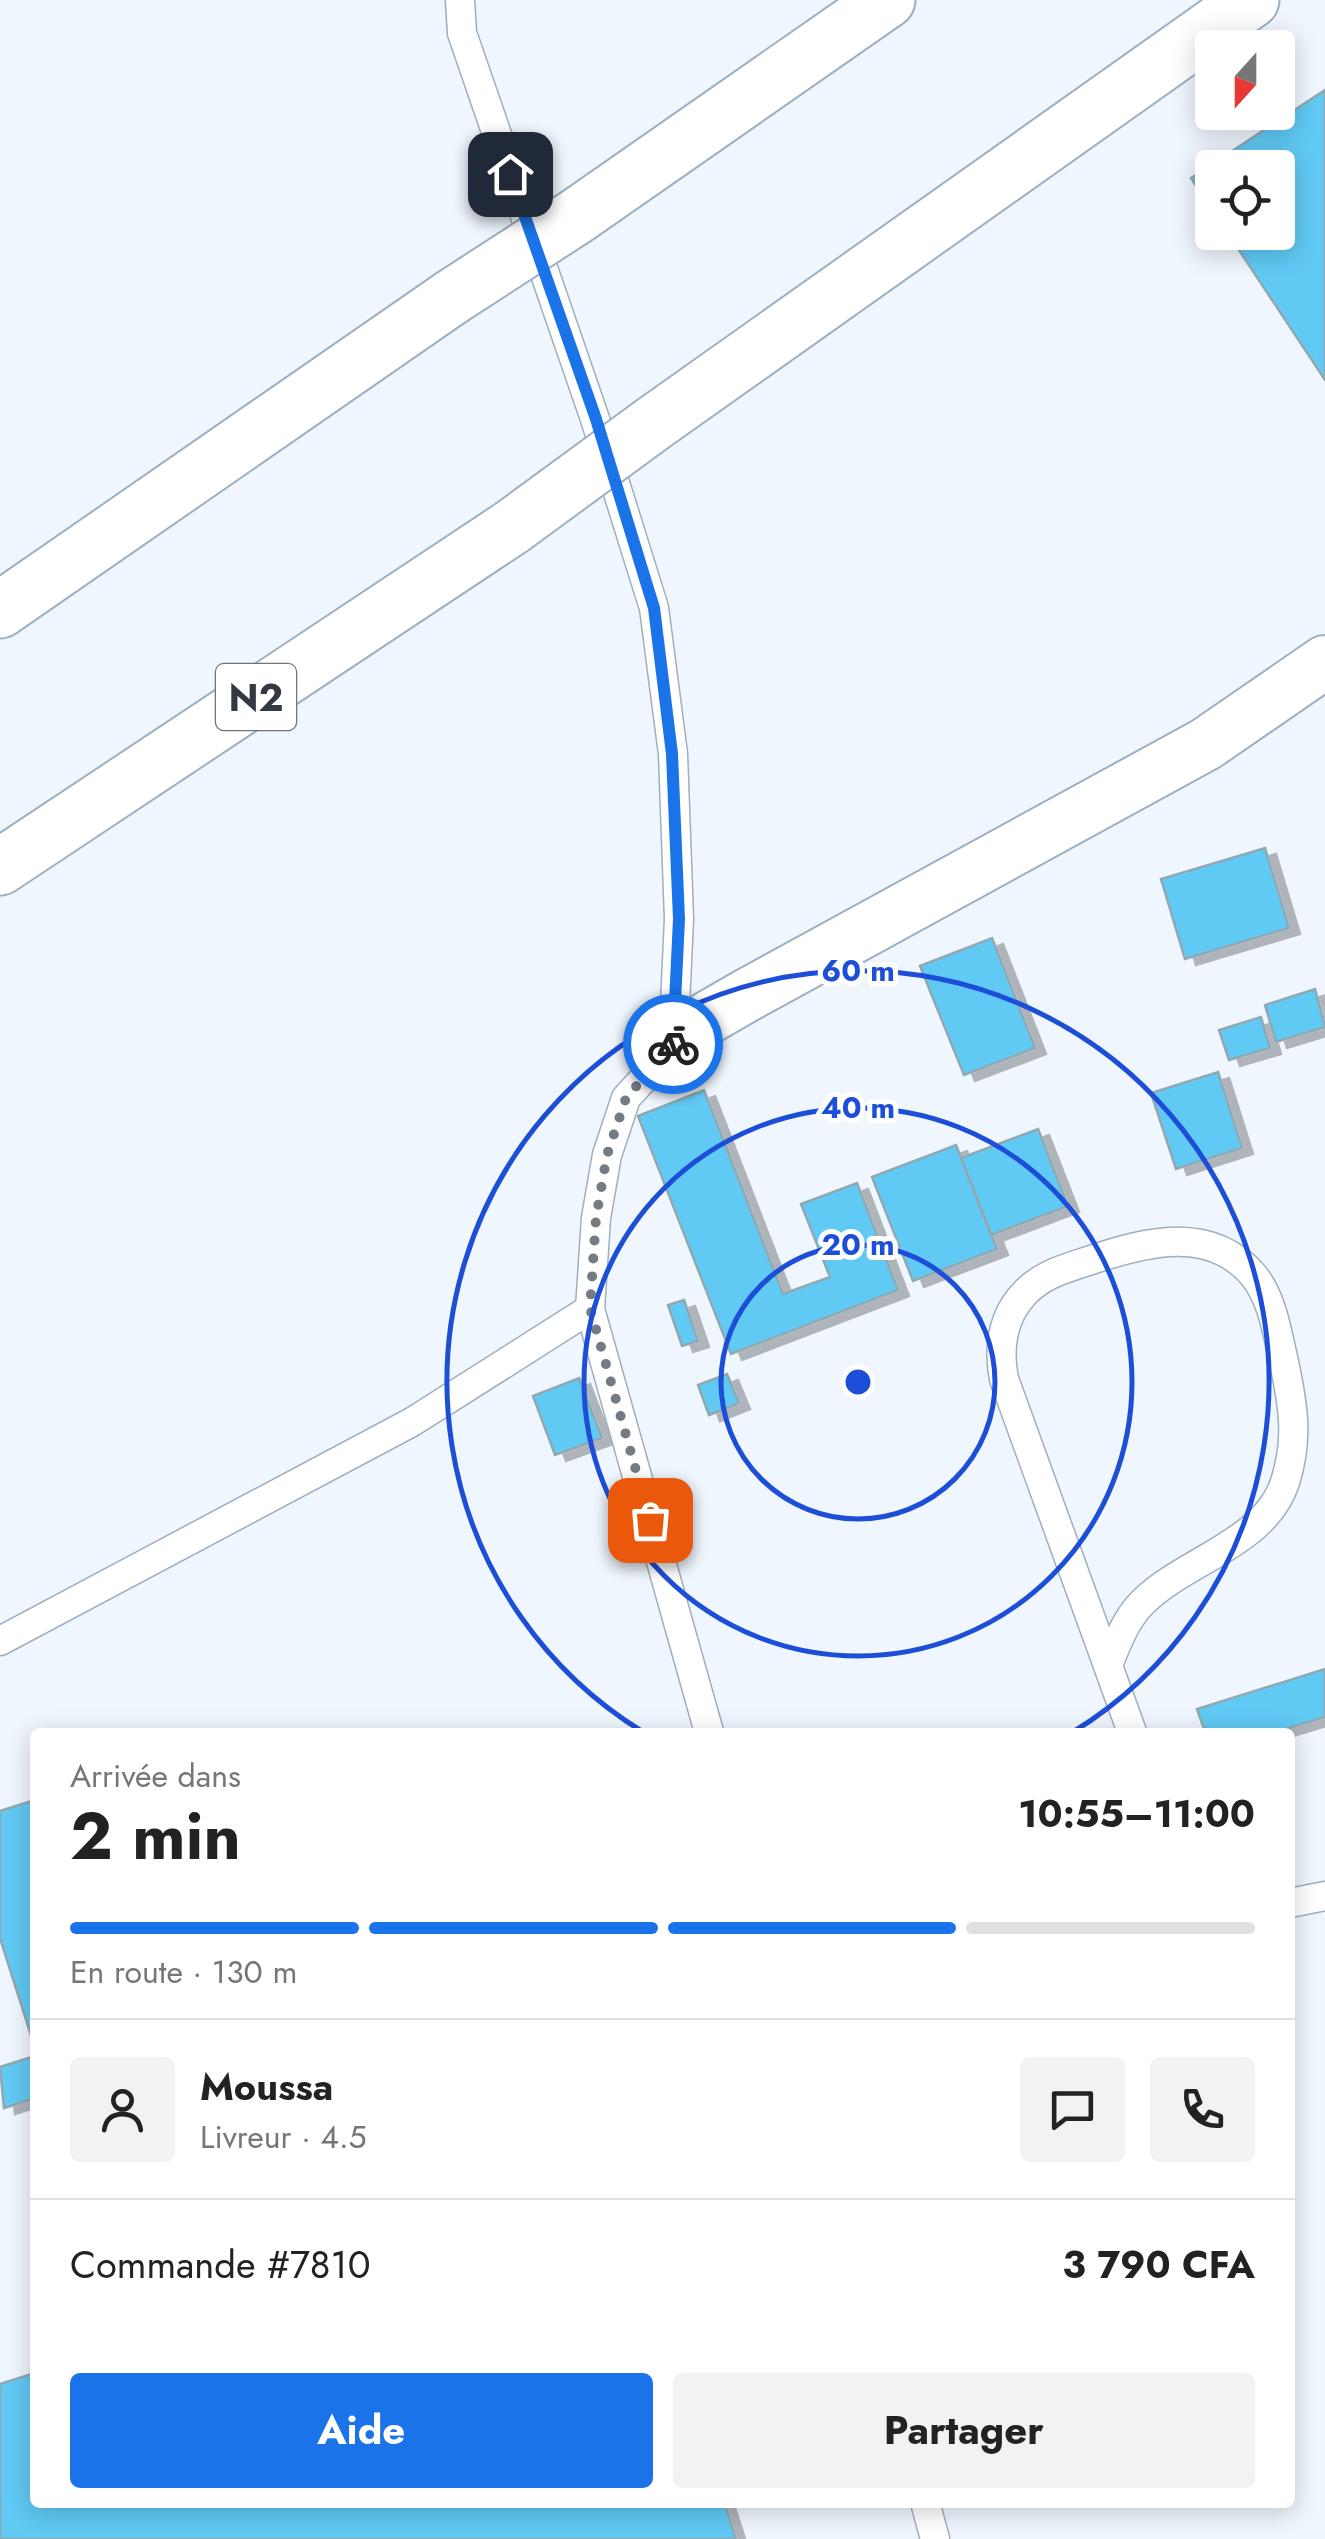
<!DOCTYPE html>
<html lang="fr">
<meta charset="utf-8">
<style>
:root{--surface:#fff;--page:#f2f2f2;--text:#222;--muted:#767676;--line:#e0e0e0;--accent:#1a73e8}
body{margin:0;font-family:Jost,sans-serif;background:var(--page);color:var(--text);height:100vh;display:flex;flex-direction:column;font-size:38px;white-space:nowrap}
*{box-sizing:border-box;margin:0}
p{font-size:32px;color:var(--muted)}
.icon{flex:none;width:55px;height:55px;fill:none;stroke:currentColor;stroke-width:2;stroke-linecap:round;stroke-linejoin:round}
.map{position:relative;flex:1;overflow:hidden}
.panel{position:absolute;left:30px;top:1728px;width:1265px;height:780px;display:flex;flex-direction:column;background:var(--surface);border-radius:10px;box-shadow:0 5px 25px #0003}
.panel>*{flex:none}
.needle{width:65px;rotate:201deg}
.controls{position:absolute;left:1195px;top:30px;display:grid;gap:20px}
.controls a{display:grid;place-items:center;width:100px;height:100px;border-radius:10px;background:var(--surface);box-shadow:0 5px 25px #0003;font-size:50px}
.pin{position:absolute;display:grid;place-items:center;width:85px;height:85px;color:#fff;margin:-42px;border-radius:20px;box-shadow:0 5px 15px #0006}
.courier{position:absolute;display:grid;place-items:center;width:100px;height:100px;margin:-50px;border:8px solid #1a73e8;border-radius:50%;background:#fff;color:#222;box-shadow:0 2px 12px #0007}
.overview em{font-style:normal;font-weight:700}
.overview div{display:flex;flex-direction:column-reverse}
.overview{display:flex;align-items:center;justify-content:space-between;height:170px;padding:0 40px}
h1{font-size:65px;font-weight:700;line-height:75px}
.bar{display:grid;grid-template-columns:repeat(4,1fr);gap:15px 10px;align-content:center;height:120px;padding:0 40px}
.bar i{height:12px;border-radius:8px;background:var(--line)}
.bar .current{background:var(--accent)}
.bar p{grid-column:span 4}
.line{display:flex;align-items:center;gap:25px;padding:0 40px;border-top:2px solid var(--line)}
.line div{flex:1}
.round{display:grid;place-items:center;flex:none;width:105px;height:105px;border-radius:10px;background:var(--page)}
.primary-button{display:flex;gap:20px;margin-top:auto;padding:20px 40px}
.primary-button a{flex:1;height:115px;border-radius:10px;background:var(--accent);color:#fff;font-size:40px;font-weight:700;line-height:115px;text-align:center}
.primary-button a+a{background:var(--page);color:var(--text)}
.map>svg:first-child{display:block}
.building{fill:#61c9f4;stroke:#90a8b2;stroke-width:2.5;filter:url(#shadow)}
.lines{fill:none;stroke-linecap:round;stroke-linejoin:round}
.service-casing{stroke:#9eafbf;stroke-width:31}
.minor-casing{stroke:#9eafbf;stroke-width:56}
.trunk-casing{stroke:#9eafbf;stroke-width:59}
.service{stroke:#fff;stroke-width:28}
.minor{stroke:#fff;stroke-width:52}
.trunk{stroke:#fff;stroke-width:55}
.trunk-bridge-casing{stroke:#9eafbf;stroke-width:59;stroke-linecap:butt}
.trunk-bridge{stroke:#fff;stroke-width:55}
.done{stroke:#747b82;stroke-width:10;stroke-dasharray:0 18}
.route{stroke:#1a73e8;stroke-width:12}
.ring{fill:none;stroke:#1d4ed8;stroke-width:5}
.labels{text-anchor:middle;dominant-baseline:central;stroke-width:10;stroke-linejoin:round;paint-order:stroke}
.shield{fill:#fff;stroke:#707479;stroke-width:2.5}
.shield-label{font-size:38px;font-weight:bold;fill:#323940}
.centre{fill:#1d4ed8;stroke:#fff;stroke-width:5}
.ring-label{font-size:30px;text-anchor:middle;font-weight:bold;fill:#1d4ed8;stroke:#fff;stroke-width:10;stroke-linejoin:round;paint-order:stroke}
</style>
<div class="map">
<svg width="1325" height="2539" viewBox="0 0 1325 2539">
<defs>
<filter id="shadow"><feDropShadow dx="11" dy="6" stdDeviation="0" flood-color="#0004"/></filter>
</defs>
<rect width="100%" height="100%" fill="#eff6fd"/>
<path class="building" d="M 1325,90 L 1325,380 L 1227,232 L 1278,232 L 1278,168 L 1212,168 L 1212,210 L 1191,178 Z
M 1265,848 L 1289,928 L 1185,959 L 1161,879 Z
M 992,938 L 1035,1048 L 964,1075 L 920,966 Z
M 1315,989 L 1325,1027 L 1276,1042 L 1265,1005 Z
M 1261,1017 L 1270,1048 L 1229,1060 L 1219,1030 Z
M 1218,1072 L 1242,1148 L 1176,1169 L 1151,1093 Z
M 704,1090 L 783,1294 L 830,1277 L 801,1204 L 857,1183 L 898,1290 L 731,1354 L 638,1116 Z
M 1038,1129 L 1068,1206 L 991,1235 L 961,1158 Z
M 956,1145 L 997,1249 L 913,1281 L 872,1177 Z
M 684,1300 L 698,1341 L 682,1346 L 668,1305 Z
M 727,1374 L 739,1403 L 709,1415 L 698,1385 Z
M 579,1378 L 602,1438 L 555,1455 L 533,1396 Z
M 1325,1669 L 1325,1717 L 1276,1732 L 1205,1732 L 1197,1709 Z
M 35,1800 L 35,2048 L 0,1938 L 0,1811 Z
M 35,2056 L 35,2098 L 4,2108 L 0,2067 Z
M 35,2373 L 35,2502 L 724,2502 L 736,2539 L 0,2539 L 0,2384 Z"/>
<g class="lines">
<g class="service-casing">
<path id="service" d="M 460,0 L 462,33 L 595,419 L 654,608 L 673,754 L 679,919 L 673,1047 L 626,1098 L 607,1155 L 596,1218 L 590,1309 L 709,1732
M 0,1641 L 412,1422 L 590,1309
M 1109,1662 C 1118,1641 1126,1619 1142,1603 C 1184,1560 1265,1544 1285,1482 C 1299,1439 1293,1405 1284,1362 C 1277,1333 1273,1300 1254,1276 C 1211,1224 1145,1242 1091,1260 C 1067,1268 1042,1274 1024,1294 C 1002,1317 998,1349 1004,1379 L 1132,1732
M 1290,1903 L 1325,1896
M 925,2502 L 935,2539"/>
</g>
<g class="minor-casing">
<path id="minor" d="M 673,1047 L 709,1017 L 749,994 L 1206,744 L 1325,662"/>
</g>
<g class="trunk-casing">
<path id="trunk" d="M 577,216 L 887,0
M 654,423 L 1251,0
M 0,610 L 452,297
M 0,867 L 512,527"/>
</g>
<use href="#service" class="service"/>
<use href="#minor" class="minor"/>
<use href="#trunk" class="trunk"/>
<g class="trunk-bridge-casing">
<path id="trunk-bridge" d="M 452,297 L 577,216
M 512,527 L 654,423"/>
</g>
<use href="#trunk-bridge" class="trunk-bridge"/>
</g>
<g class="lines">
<path class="done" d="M 650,1520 L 590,1308 L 596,1218 L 607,1155 L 626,1098 L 673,1044"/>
<path class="route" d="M 510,174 L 596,419 L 654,608 L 672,754 L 679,919 L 673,1044"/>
</g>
<g class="ring">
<circle cx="858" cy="1382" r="137"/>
<circle cx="858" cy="1382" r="274"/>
<path d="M643 1732A411 411 0 1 1 1073 1732"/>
</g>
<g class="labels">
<rect class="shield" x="216" y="664" width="80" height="66" rx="8"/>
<g class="shield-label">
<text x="256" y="697">N2</text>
</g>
</g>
<circle cx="858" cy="1382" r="15" class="centre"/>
<g class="ring-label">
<text x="858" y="981">60 m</text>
<text x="858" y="1118">40 m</text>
<text x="858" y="1255">20 m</text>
</g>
</svg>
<div class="controls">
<a><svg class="needle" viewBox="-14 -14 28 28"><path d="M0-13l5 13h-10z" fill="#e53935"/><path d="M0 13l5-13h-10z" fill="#767676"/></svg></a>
<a><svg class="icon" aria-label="locate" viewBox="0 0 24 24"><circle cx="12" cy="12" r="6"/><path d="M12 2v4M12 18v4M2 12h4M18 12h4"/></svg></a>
</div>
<div class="pin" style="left:650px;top:1520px;background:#ea580c"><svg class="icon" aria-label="bag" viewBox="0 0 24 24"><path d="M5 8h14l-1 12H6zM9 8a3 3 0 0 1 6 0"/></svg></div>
<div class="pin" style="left:510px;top:174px;background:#1f2937"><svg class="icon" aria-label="home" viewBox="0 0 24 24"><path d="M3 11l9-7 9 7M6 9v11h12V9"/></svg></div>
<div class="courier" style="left:673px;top:1044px"><svg class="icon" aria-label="bike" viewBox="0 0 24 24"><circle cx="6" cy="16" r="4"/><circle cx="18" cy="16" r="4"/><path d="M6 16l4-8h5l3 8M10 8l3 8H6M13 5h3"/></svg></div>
<section class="panel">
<div class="overview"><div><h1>2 min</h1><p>Arrivée dans</p></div><em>10:55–11:00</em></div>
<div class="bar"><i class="current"></i><i class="current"></i><i class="current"></i><i></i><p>En route · 130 m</p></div>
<div class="line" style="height:180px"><a class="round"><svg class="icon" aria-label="person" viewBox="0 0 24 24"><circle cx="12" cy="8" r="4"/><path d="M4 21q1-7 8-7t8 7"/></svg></a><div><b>Moussa</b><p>Livreur · 4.5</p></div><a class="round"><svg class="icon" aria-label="chat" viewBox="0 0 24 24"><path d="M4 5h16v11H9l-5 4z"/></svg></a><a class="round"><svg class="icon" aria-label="phone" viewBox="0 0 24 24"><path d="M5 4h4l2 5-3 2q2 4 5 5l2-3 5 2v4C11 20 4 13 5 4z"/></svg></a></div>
<div class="line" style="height:130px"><div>Commande #7810</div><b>3 790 CFA</b></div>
<div class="primary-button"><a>Aide</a><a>Partager</a></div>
</section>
</div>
